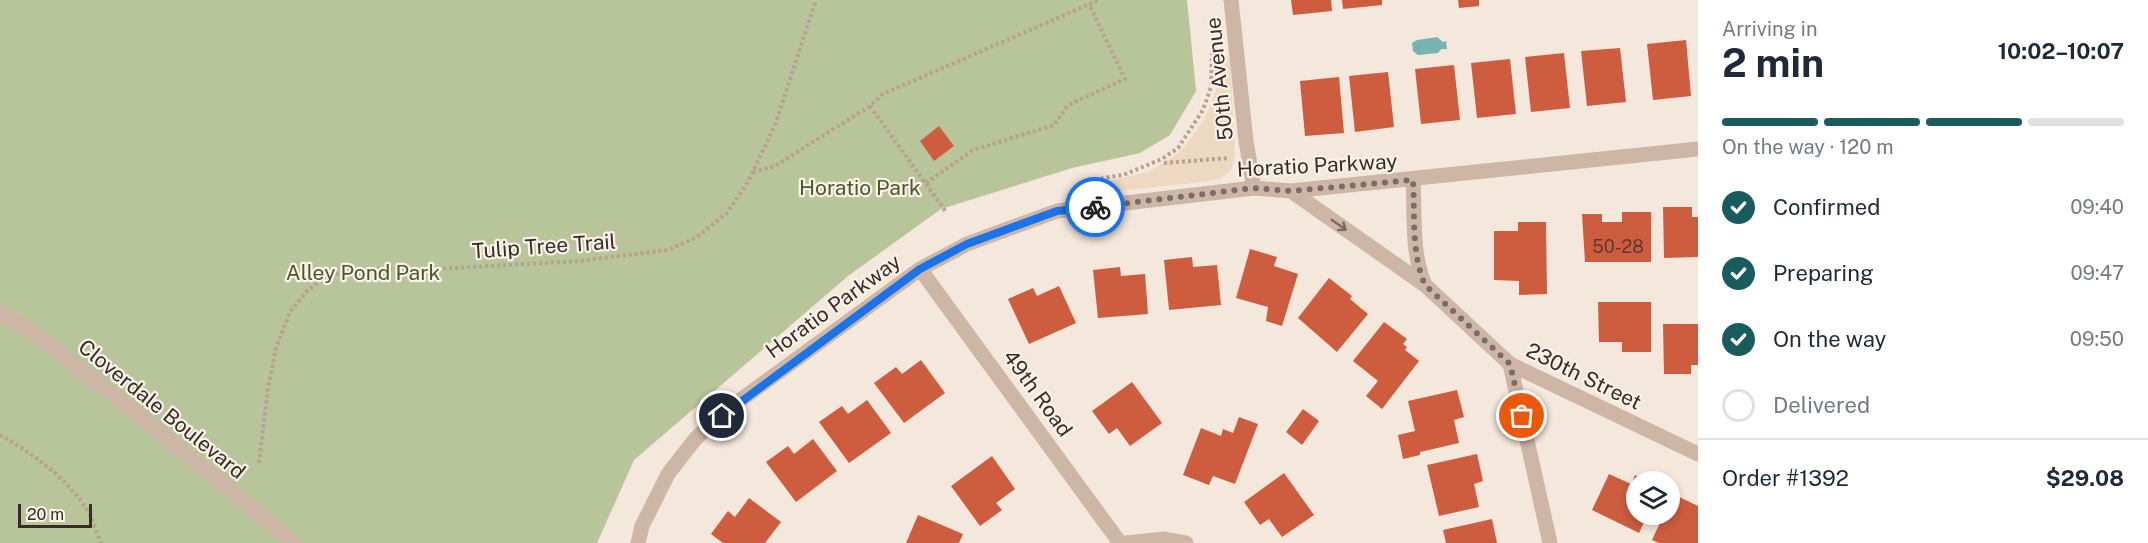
<!DOCTYPE html>
<meta charset="utf-8">
<style>
:root{--surface:#fff;--page:#f6f6f7;--text:#1f2937;--muted:#747a83;--line:#e0e1e3;--accent:#1a5b5d}
body{margin:0;font-family:"Public Sans",sans-serif;background:var(--page);color:var(--text);height:100vh;display:flex;flex-direction:column;font-size:22px;white-space:nowrap}
*{box-sizing:border-box;margin:0}
p{font-size:20px;color:var(--muted)}
.icon{flex:none;width:33px;height:33px;fill:none;stroke:currentColor;stroke-width:2;stroke-linecap:round;stroke-linejoin:round}
.map{position:relative;flex:1;overflow:hidden}
.details{display:flex;flex-direction:column;background:var(--surface);width:450px}
.details>*{flex:none}
.controls{position:absolute;left:1626px;top:471px;display:grid;gap:12px}
.controls a{display:grid;place-items:center;width:54px;height:54px;border-radius:50%;background:var(--surface);box-shadow:0 3px 9px #0003;font-size:30px}
.scale{position:absolute;left:18px;bottom:15px;width:74px;box-sizing:border-box;padding-left:6px;border:3px solid #382c28;border-top:0;font-size:16px;line-height:21px;white-space:nowrap;color:#382c28;-webkit-text-stroke:4px #fbf2e8;paint-order:stroke}
.pin{position:absolute;display:grid;place-items:center;width:51px;height:51px;color:#fff;margin:-26px;border:3px solid #fff;border-radius:50%;box-shadow:0 2px 6px #0007}
.courier{position:absolute;display:grid;place-items:center;width:60px;height:60px;margin:-30px;border:4px solid #1a73e8;border-radius:50%;background:#fff;color:#222;box-shadow:0 2px 8px #0007}
.summary em{font-style:normal;font-weight:700}
.summary div{display:flex;flex-direction:column-reverse}
.summary{display:flex;align-items:center;justify-content:space-between;height:102px;padding:0 24px}
h1{font-size:39px;font-weight:700;line-height:45px}
.bar{display:grid;grid-template-columns:repeat(4,1fr);gap:9px 6px;align-content:center;height:72px;padding:0 24px}
.bar i{height:8px;border-radius:4px;background:var(--line)}
.bar .current{background:var(--accent)}
.bar p{grid-column:span 4}
.line{display:flex;align-items:center;gap:15px;padding:0 24px;border-top:2px solid var(--line)}
.line div{flex:1}
ol{padding:0 24px;list-style:none}
li{display:flex;align-items:center;gap:18px;height:66px}
li p{margin-inline-start:auto}
li .icon{padding:6px;border-radius:50%;background:var(--accent);color:#fff;stroke-width:4}
li:last-child{color:var(--muted)}
li i{width:33px;height:33px;border:3px solid var(--line);border-radius:50%}
main{display:flex;flex:1;min-height:0}
.map>svg:first-child{display:block}
.green{fill:#b8c49a}
.plaza{fill:#edd8c1}
.water{fill:#78b3b3}
.building{fill:#ce5c3f}
.lines{fill:none;stroke-linecap:round;stroke-linejoin:round}
.path{stroke:#b9a090;stroke-width:4;stroke-dasharray:3 3;stroke-linecap:butt}
.minor{stroke:#cdb6a6;stroke-width:15}
.oneway{stroke:#7b6a61}
.done{stroke:#7a6d67;stroke-width:6;stroke-dasharray:0 10.8}
.route{stroke:#1a73e8;stroke-width:8}
.labels{text-anchor:middle;dominant-baseline:central;stroke-width:4.5;stroke-linejoin:round;paint-order:stroke}
.number-label{font-size:18px;fill:#5e382e}
.street-label{font-size:21px;fill:#382c28;stroke:#fbf2e8}
.park-label{font-size:21px;fill:#49582a;stroke:#fbf2e8}
</style>
<main>
<div class="map">
<svg width="1698" height="543" viewBox="0 0 1698 543">
<rect width="100%" height="100%" fill="#f4e7db"/>
<path class="green" d="M 0,0 L 1187,0 L 1196,91 L 1170,135 L 1140,153 L 1072,168 L 941,209 L 848,276 L 634,460 L 597,543 L 0,543 Z"/>
<path class="plaza" d="M 1230,57 L 1235,157 L 1231,170 L 1220,179 L 1203,182 L 1106,192 L 1105,182 L 1148,172 L 1173,157 L 1185,146 L 1204,120 L 1212,102 L 1217,85 L 1218,61 Z"/>
<path class="water" d="M 1437,37 L 1443,42 L 1446,41 L 1447,49 L 1441,49 L 1438,53 L 1418,55 L 1413,51 L 1412,43 L 1417,40 Z"/>
<path class="building" d="M 1291,0 L 1331,0 L 1332,11 L 1293,15 Z
M 1342,0 L 1382,0 L 1382,5 L 1343,9 Z
M 1458,0 L 1479,0 L 1479,6 L 1459,8 Z
M 1686,40 L 1691,96 L 1653,100 L 1647,44 Z
M 1620,48 L 1626,102 L 1587,106 L 1581,51 Z
M 1564,53 L 1570,108 L 1531,112 L 1525,57 Z
M 1510,59 L 1516,114 L 1477,118 L 1471,63 Z
M 1454,65 L 1460,120 L 1421,124 L 1415,69 Z
M 1388,72 L 1394,127 L 1355,132 L 1349,76 Z
M 1339,77 L 1344,133 L 1305,136 L 1300,81 Z
M 939,126 L 954,146 L 934,161 L 920,141 Z
M 1663,207 L 1692,207 L 1692,217 L 1698,217 L 1698,257 L 1664,258 Z
M 1622,212 L 1651,212 L 1651,262 L 1585,262 L 1582,214 L 1602,214 L 1602,222 L 1622,222 Z
M 1518,222 L 1546,222 L 1547,294 L 1519,295 L 1519,281 L 1494,280 L 1494,231 L 1518,231 Z
M 1250,249 L 1277,257 L 1274,266 L 1298,274 L 1282,326 L 1266,321 L 1268,307 L 1236,298 Z
M 1192,257 L 1193,267 L 1217,265 L 1221,305 L 1169,310 L 1164,260 Z
M 1120,267 L 1121,276 L 1145,274 L 1148,314 L 1098,318 L 1093,270 Z
M 1329,278 L 1352,296 L 1350,299 L 1368,314 L 1337,352 L 1298,318 Z
M 1059,286 L 1076,323 L 1029,344 L 1008,299 L 1033,288 L 1037,296 Z
M 1598,302 L 1651,302 L 1651,352 L 1622,352 L 1622,342 L 1599,342 Z
M 1384,322 L 1407,339 L 1403,344 L 1407,347 L 1405,350 L 1419,361 L 1382,409 L 1366,396 L 1378,381 L 1353,361 Z
M 1663,324 L 1698,324 L 1698,365 L 1691,365 L 1691,374 L 1664,374 Z
M 921,360 L 945,393 L 904,423 L 874,383 L 896,367 L 902,374 Z
M 1132,382 L 1162,423 L 1130,446 L 1117,428 L 1109,434 L 1092,411 Z
M 1457,390 L 1464,417 L 1454,420 L 1459,443 L 1420,452 L 1420,455 L 1403,459 L 1398,435 L 1415,431 L 1408,401 Z
M 867,400 L 891,433 L 849,463 L 819,422 L 842,406 L 848,414 Z
M 1303,409 L 1319,421 L 1302,445 L 1286,432 Z
M 1239,417 L 1258,424 L 1235,484 L 1213,476 L 1209,485 L 1183,475 L 1201,428 L 1221,436 L 1223,429 L 1233,433 Z
M 813,439 L 837,471 L 796,502 L 766,462 L 788,446 L 794,454 Z
M 1477,454 L 1483,481 L 1474,484 L 1479,507 L 1439,516 L 1427,465 Z
M 992,456 L 1015,489 L 996,503 L 1002,510 L 980,526 L 951,486 Z
M 1284,473 L 1314,515 L 1282,537 L 1269,519 L 1260,525 L 1244,502 Z
M 1609,474 L 1631,484 L 1635,475 L 1648,482 L 1636,482 L 1636,514 L 1648,514 L 1639,533 L 1592,510 Z
M 1673,494 L 1698,506 L 1698,543 L 1659,543 L 1652,540 L 1664,514 L 1670,514 L 1670,502 Z
M 749,498 L 781,522 L 765,543 L 723,543 L 711,534 L 728,511 L 735,517 Z
M 918,515 L 963,534 L 959,543 L 906,543 Z
M 1492,519 L 1497,543 L 1446,543 L 1443,530 Z"/>
<g class="lines">
<path class="path" d="M 870,106 L 946,212
M 1164,163 L 1229,158
M 753,172 L 775,166 L 870,106 L 883,94 L 1099,0
M 926,183 L 973,150 L 1054,125 L 1068,105 L 1125,79 L 1089,4
M 1091,186 L 1103,178 L 1123,175 L 1162,159 L 1178,148 L 1203,110 L 1211,87 L 1212,54 L 1217,46
M 0,435 C 32,453 65,477 86,508 C 93,518 96,532 101,543
M 259,463 L 268,388 L 276,348 L 290,312 L 307,291 L 327,276 L 367,268 L 419,270 L 578,261 L 668,250 L 697,237 L 727,213 L 749,180 L 775,125 L 816,0"/>
<path class="minor" d="M 1231,0 L 1246,141 L 1254,188
M 1413,180 C 1415,214 1411,253 1425,285
M 1291,191 L 1425,285 L 1510,364 L 1698,454
M 920,269 L 1120,543
M 0,313 L 34,333 L 147,422 L 294,543
M 1510,364 L 1550,543
M 638,543 L 642,526 L 668,474 L 696,438 L 735,404 L 920,269 L 967,244 L 1057,211 L 1254,188 L 1291,191 L 1698,149
M 1125,543 L 1165,539 L 1186,543"/>
</g>
<defs><path id="oneway-shaft" d="M-6 0H5M1.5-3L5.5 0L1.5 3" fill="none" stroke-width="1.6" stroke-linecap="round" stroke-linejoin="round" transform="scale(1.5)"/></defs>
<use class="oneway" href="#oneway-shaft" transform="translate(1339 225) rotate(35)"/>
<g class="lines">
<path class="done" d="M 1095,207 L 1254,188 L 1291,191 L 1413,180 C 1415,214 1411,253 1425,285 L 1510,364 L 1522,416"/>
<path class="route" d="M 722,416 L 920,269 L 967,244 L 1057,211 L 1095,207"/>
</g>
<g class="labels">
<g class="number-label">
<text x="1618" y="246">50-28</text>
</g>
<g class="street-label">
<text transform="translate(1219 79) rotate(-96)">50th Avenue</text>
<text transform="translate(1317 165) rotate(-3)">Horatio Parkway</text>
<text transform="translate(544 246) rotate(-4)">Tulip Tree Trail</text>
<text transform="translate(833 306) rotate(-36)">Horatio Parkway</text>
<text transform="translate(1584 376) rotate(26)">230th Street</text>
<text transform="translate(1038 393) rotate(54)">49th Road</text>
<text transform="translate(162 409) rotate(39)">Cloverdale Boulevard</text>
</g>
<g class="park-label">
<text x="860" y="187">Horatio Park</text>
<text x="363" y="272">Alley Pond Park</text>
</g>
</g>
</svg>
<div class="controls">
<a><svg class="icon" aria-label="layers" viewBox="0 0 24 24"><path d="M12 4l9 5-9 5-9-5zM3 14l9 5 9-5"/></svg></a>
</div>
<div class="scale">20 m</div>
<div class="pin" style="left:1522px;top:416px;background:#ea580c"><svg class="icon" aria-label="bag" viewBox="0 0 24 24"><path d="M5 8h14l-1 12H6zM9 8a3 3 0 0 1 6 0"/></svg></div>
<div class="pin" style="left:722px;top:416px;background:#1f2937"><svg class="icon" aria-label="home" viewBox="0 0 24 24"><path d="M3 11l9-7 9 7M6 9v11h12V9"/></svg></div>
<div class="courier" style="left:1095px;top:207px"><svg class="icon" aria-label="bike" viewBox="0 0 24 24"><circle cx="6" cy="16" r="4"/><circle cx="18" cy="16" r="4"/><path d="M6 16l4-8h5l3 8M10 8l3 8H6M13 5h3"/></svg></div>
</div>
<section class="details">
<div class="summary"><div><h1>2 min</h1><p>Arriving in</p></div><em>10:02–10:07</em></div>
<div class="bar"><i class="current"></i><i class="current"></i><i class="current"></i><i></i><p>On the way · 120 m</p></div>
<ol>
<li><svg class="icon" aria-label="check" viewBox="0 0 24 24"><path d="M5 12l5 5 9-10"/></svg>Confirmed<p>09:40</p></li>
<li><svg class="icon" aria-label="check" viewBox="0 0 24 24"><path d="M5 12l5 5 9-10"/></svg>Preparing<p>09:47</p></li>
<li><svg class="icon" aria-label="check" viewBox="0 0 24 24"><path d="M5 12l5 5 9-10"/></svg>On the way<p>09:50</p></li>
<li><i></i>Delivered</li>
</ol>
<div class="line" style="height:78px"><div>Order #1392</div><b>$29.08</b></div>
</section>
</main>
